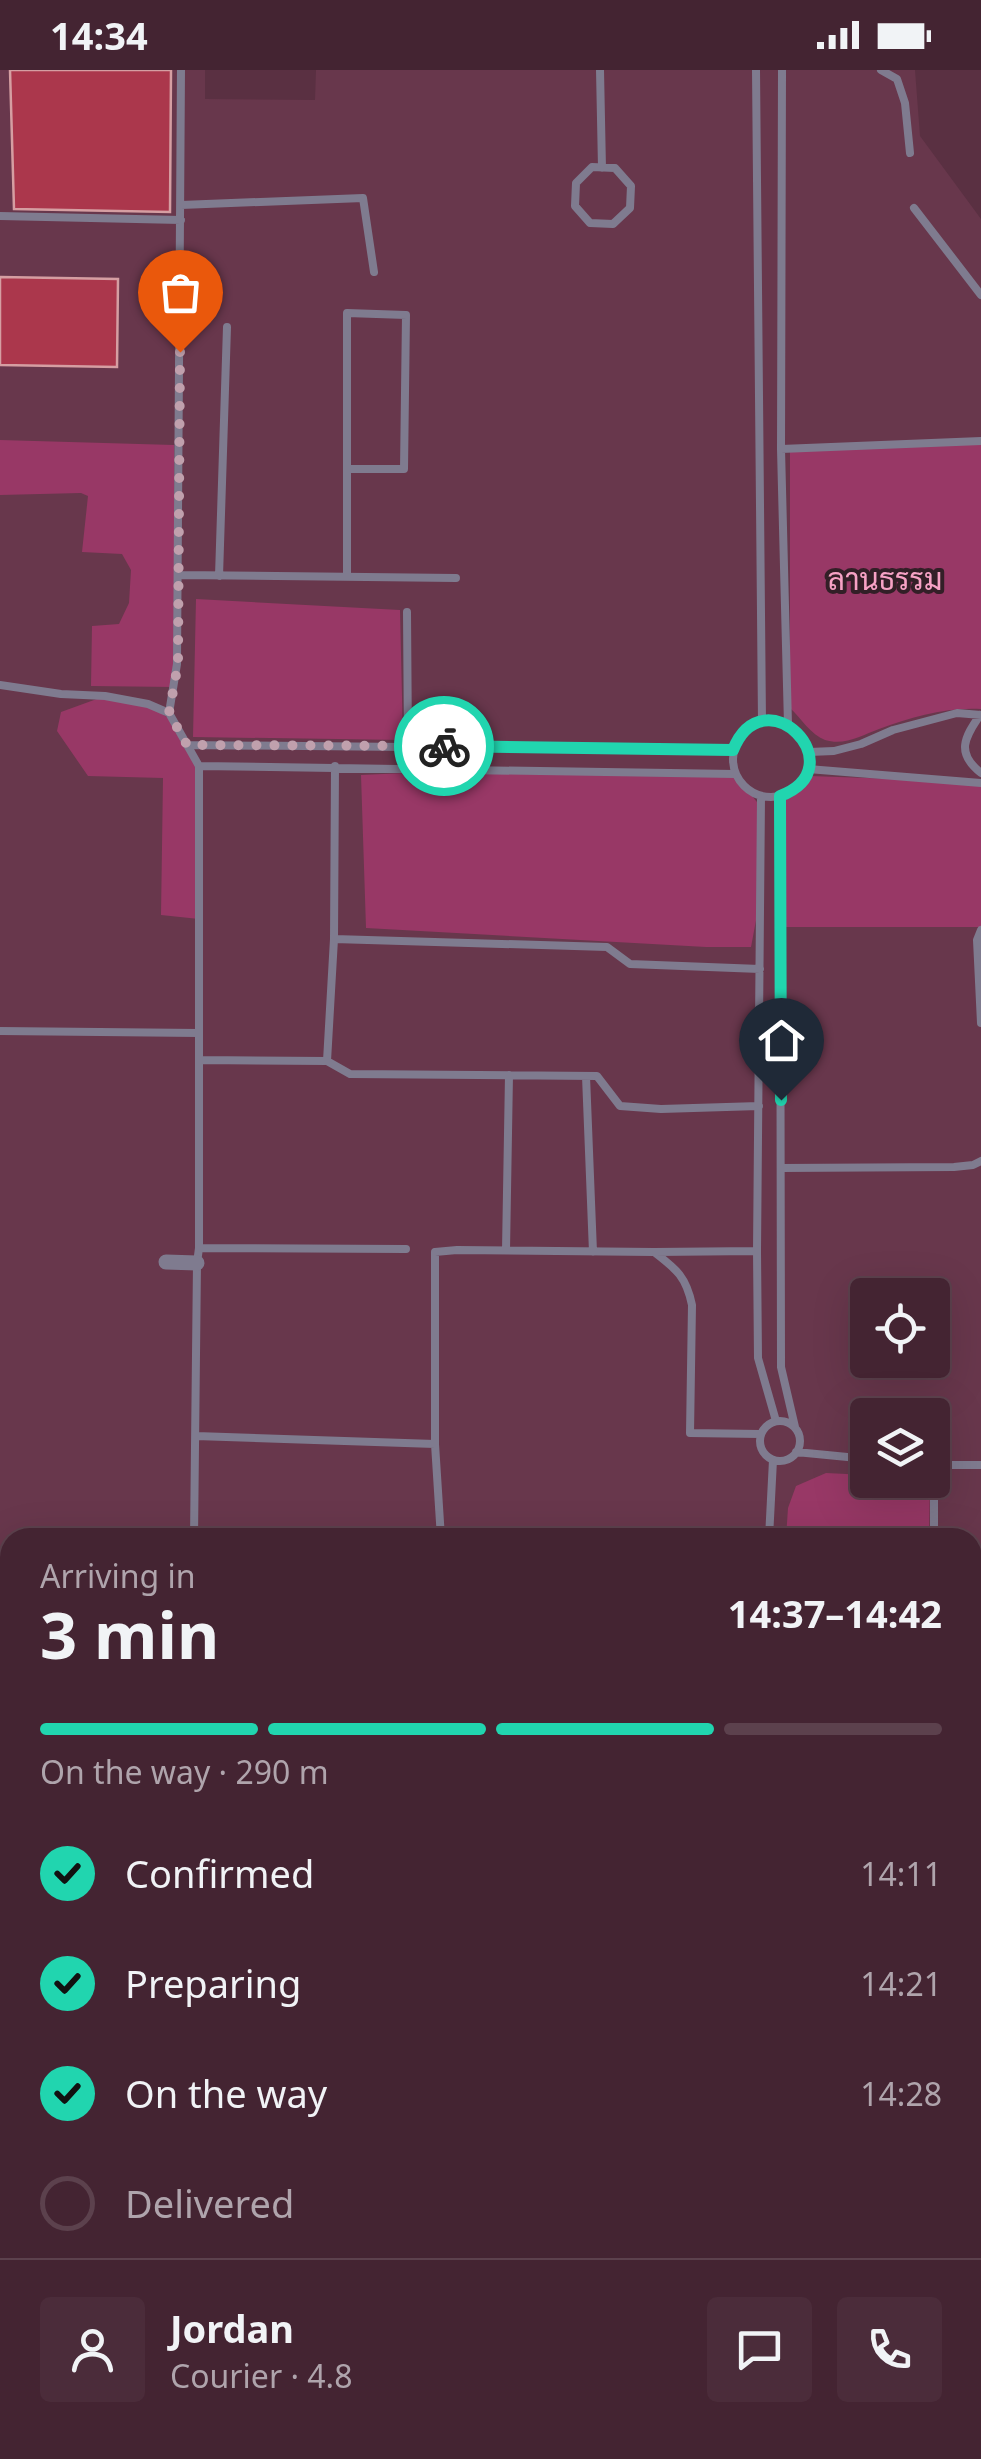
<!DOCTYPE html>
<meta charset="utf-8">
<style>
:root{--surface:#442432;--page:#4b2c3a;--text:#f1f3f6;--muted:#afa4ac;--line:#5c414d;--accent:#21d5af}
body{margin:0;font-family:"Noto Sans",Sarabun,sans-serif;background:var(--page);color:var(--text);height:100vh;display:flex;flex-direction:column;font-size:38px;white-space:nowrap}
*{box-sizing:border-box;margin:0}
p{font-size:32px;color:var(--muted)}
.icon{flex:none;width:55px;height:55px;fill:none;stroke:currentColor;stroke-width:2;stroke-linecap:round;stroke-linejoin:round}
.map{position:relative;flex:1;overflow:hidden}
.details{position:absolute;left:0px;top:1458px;width:982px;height:932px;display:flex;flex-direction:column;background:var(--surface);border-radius:30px 30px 0 0;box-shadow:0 10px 40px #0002,0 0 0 2px var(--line)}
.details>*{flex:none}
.fabs{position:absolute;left:850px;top:1208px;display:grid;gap:20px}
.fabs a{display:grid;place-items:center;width:100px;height:100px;border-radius:10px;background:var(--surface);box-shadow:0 10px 40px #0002,0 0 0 2px var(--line);font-size:50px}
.pin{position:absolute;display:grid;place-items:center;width:85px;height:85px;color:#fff;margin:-102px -42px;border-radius:50% 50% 50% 0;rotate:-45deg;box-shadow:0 0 10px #0007}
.pin .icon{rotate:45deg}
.courier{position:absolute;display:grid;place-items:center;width:100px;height:100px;margin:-50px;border:8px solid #21d5af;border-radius:50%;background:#fff;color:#222;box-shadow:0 2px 12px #0007}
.overview em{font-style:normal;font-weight:700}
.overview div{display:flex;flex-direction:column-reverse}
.overview{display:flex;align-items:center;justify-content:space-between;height:170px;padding:0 40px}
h1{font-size:65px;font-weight:700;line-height:75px}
.bar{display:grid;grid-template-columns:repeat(4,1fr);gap:15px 10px;align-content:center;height:120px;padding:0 40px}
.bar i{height:12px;border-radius:8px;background:var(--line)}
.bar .on{background:var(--accent)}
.bar p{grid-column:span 4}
.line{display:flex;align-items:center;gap:25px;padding:0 40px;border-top:2px solid var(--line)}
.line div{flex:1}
.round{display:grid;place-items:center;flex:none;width:105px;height:105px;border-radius:10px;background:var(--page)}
ol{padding:0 40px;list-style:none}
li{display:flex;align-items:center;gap:30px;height:110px}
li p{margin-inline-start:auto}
li .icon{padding:10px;border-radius:50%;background:var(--accent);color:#111;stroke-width:4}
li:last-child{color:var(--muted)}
li i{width:55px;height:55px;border:5px solid var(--line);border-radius:50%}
.status{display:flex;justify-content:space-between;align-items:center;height:70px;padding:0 50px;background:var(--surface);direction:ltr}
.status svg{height:28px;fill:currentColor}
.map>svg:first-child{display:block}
.built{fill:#68374c;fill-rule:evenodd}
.green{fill:#983866}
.building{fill:#ab374c;stroke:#d59ea2;stroke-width:2.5}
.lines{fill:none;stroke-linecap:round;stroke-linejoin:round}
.lane{stroke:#7f7b8f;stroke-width:8}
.street{stroke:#7f7b8f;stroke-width:15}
.done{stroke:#c0a0ad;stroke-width:10;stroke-dasharray:0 18}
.route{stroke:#21d5af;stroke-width:12}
.labels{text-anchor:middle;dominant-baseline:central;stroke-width:8;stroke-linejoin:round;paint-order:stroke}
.park-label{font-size:30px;fill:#f7a2c5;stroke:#331f27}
</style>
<div class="status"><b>14:34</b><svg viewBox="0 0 49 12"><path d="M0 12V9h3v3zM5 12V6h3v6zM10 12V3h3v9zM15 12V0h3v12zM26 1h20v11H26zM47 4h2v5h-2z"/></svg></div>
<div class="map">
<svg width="981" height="2389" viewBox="0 0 981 2389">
<rect width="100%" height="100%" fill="#5a3042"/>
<path class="built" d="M 0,0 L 205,0 L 205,29 L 315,30 L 316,0 L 915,0 L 920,66 L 981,149 L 981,2389 L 0,2389 ZM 868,1225 L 932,1225 L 932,1290 L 868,1290 ZM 868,1345 L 932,1345 L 932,1410 L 868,1410 ZM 10,1468 L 972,1468 L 972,2380 L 10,2380 Z"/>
<path class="green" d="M 0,370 L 174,375 L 175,617 L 91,616 L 92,556 L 119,554 L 129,533 L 131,500 L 122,484 L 82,482 L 88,426 L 81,423 L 0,425 Z
M 981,371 L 981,639 C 947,637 911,647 879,659 C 862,665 845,676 825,670 C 811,665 801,648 790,638 L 790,379 Z
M 196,529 L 400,540 L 403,670 L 193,667 Z
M 105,626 L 148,634 L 174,652 L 196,691 L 199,849 L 161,845 L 163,708 L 88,706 L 57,661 L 61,642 Z
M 491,699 L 735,704 L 760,736 L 760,829 L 751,877 L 706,877 L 366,858 L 361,705 Z
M 810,706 L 981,712 L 981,857 L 781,857 L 781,735 Z
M 826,1403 L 867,1405 L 868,1410 L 930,1410 L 929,1467 L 786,1468 L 788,1438 L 796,1416 Z"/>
<path class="building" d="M 10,0 L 171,0 L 170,142 L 14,139 Z
M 0,207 L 118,209 L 117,297 L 0,295 Z"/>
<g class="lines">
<path class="lane" d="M 600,0 L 602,98
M 756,0 L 762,652
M 782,0 L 781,379 L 788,655
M 881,0 L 897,9 L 905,33 L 910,83
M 592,97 L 615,98 L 631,116 L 630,138 L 613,154 L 590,153 L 575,136 L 576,113 Z
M 181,135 L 363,128 L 374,202
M 914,138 L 981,225
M 0,146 L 181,150
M 781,379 L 981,371
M 347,399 L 404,399 L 406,245 L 347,243 L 347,507
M 178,505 L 456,508
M 219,506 L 227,257
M 407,542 L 408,675
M 0,615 L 61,624 L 105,626 L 148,634 L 169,643 L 199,696 L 199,1178 L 197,1193 L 194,1468
M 169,643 L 177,594 L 181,0
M 980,645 C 964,668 956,683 981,703
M733 689a38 38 0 1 1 76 0a38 38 0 1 1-76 0Z
M 187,675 L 733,680
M 809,682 L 834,681 L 861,674 L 893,660 L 957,643 L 981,645
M 199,696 L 735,704
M 808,699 L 981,713
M 761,727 L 757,1181 L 758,1288 L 776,1351
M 780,727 L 781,1297 L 795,1357
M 981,860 L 977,870 L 981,953
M 334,869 L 607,877 L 630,894 L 760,899
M 0,961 L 199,963
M 199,990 L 327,991 L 350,1004 L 597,1006 L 620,1036 L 661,1039 L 759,1036
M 327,991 L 334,869 L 335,696
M 586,1006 L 593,1182
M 781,1098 L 954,1097 L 973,1095 L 981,1091
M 199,1178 L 406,1179
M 506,1180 L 509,1005
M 654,1182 L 757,1181
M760 1371a20 20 0 1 1 40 0a20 20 0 1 1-40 0Z
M 196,1366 L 435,1374 L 435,1182 L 457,1180 L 654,1182 C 676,1199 686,1206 692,1235 L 690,1363 L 760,1364
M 435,1374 L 441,1468
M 796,1382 L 868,1389
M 932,1395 L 981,1395
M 769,1468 L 773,1390
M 934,1468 L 934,1395
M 0,1672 L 10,1671
M 0,1984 L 10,1982
M 972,2198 L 981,2195
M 0,2287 L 10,2286
M 36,2380 L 37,2389
M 222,2380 L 226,2389
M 680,2380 L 690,2389
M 742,2389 L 755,2386 L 767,2389
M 924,2389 L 924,2380"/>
<path class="street" d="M 166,1192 L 197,1193"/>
</g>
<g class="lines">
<path class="done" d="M 180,282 L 178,594 L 169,643 L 187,675 L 444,676"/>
<path class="route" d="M 444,676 L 733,680 C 764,603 857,697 780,726 L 781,1030"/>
</g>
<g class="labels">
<g class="park-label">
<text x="885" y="508">ลานธรรม</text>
</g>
</g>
</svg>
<div class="fabs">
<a><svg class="icon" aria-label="locate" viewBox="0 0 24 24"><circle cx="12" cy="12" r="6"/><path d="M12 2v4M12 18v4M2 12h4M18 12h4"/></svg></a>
<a><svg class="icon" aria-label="layers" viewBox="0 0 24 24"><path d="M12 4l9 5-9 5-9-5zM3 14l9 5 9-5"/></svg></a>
</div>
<div class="pin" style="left:180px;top:282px;background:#ea580c"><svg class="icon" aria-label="bag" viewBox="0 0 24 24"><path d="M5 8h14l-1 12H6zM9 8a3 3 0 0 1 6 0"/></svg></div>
<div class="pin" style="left:781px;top:1030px;background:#1f2937"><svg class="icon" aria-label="home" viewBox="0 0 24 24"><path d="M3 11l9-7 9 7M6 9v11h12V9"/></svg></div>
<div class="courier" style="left:444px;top:676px"><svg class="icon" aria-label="bike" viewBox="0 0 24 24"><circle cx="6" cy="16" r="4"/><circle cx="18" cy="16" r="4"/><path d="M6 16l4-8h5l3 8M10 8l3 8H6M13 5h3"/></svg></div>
<section class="details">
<div class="overview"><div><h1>3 min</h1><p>Arriving in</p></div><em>14:37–14:42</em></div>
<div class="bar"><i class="on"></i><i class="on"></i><i class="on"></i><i></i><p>On the way · 290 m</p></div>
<ol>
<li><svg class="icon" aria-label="check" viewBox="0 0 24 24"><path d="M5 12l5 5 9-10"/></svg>Confirmed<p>14:11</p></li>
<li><svg class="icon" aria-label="check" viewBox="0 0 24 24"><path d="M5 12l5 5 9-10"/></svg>Preparing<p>14:21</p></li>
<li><svg class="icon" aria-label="check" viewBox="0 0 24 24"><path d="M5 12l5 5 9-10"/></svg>On the way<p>14:28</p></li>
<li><i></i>Delivered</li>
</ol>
<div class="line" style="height:180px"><a class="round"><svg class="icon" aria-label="person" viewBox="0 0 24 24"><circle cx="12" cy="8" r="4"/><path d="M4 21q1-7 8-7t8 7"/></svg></a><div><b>Jordan</b><p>Courier · 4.8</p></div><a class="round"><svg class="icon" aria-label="chat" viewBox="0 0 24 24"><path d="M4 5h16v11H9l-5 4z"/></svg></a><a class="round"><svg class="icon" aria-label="phone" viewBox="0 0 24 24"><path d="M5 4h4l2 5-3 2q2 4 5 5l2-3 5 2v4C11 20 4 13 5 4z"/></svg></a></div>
</section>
</div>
